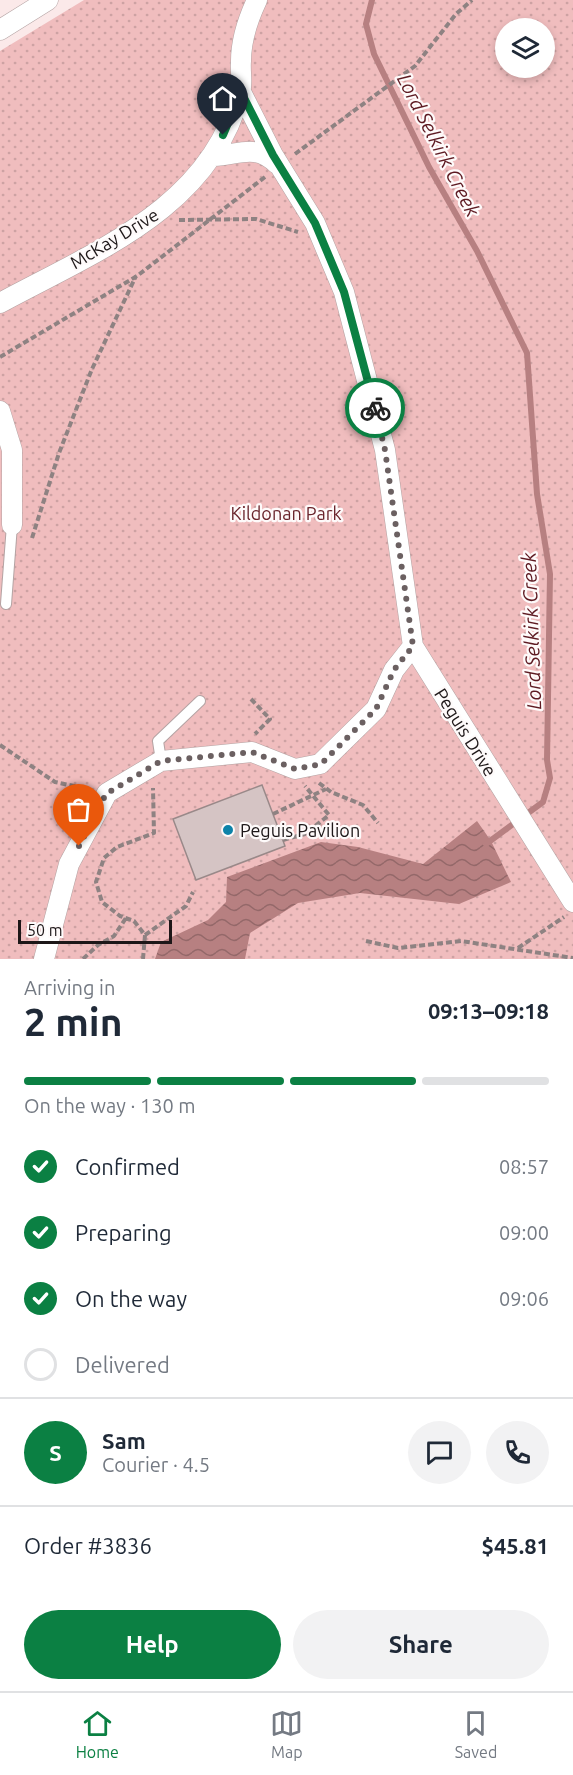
<!DOCTYPE html>
<meta charset="utf-8">
<style>
:root{--surface:#fff;--page:#f2f2f3;--text:#1f2937;--muted:#747a83;--line:#e0e1e3;--accent:#0b8043}
body{margin:0;font-family:Ubuntu,sans-serif;background:var(--page);color:var(--text);height:100vh;display:flex;flex-direction:column;font-size:22px;white-space:nowrap}
*{box-sizing:border-box;margin:0}
p{font-size:20px;color:var(--muted)}
.icon{flex:none;width:33px;height:33px;fill:none;stroke:currentColor;stroke-width:2;stroke-linecap:round;stroke-linejoin:round}
.map{position:relative;height:959px;overflow:hidden}
.details{display:flex;flex-direction:column;background:var(--surface);flex:1}
.details>*{flex:none}
.controls{position:absolute;left:495px;top:18px;display:grid;gap:12px}
.controls a{display:grid;place-items:center;width:60px;height:60px;border-radius:50%;background:var(--surface);box-shadow:0 3px 9px #0003;font-size:30px}
.scale{position:absolute;left:18px;bottom:15px;width:154px;box-sizing:border-box;padding-left:6px;border:3px solid #1d1718;border-top:0;font-size:16px;line-height:21px;white-space:nowrap;color:#1d1718;-webkit-text-stroke:4px #fefafa;paint-order:stroke}
.pin{position:absolute;display:grid;place-items:center;width:51px;height:51px;color:#fff;margin:-62px -26px;border-radius:50% 50% 50% 0;rotate:-45deg;box-shadow:0 0 6px #0007}
.pin .icon{rotate:45deg}
.courier{position:absolute;display:grid;place-items:center;width:60px;height:60px;margin:-30px;border:4px solid #0b8043;border-radius:50%;background:#fff;color:#222;box-shadow:0 2px 8px #0007}
.overview em{font-style:normal;font-weight:700}
.overview div{display:flex;flex-direction:column-reverse}
.overview{display:flex;align-items:center;justify-content:space-between;height:102px;padding:0 24px}
h1{font-size:39px;font-weight:700;line-height:45px}
.bar{display:grid;grid-template-columns:repeat(4,1fr);gap:9px 6px;align-content:center;height:72px;padding:0 24px}
.bar i{height:8px;border-radius:4px;background:var(--line)}
.bar .current{background:var(--accent)}
.bar p{grid-column:span 4}
.line{display:flex;align-items:center;gap:15px;padding:0 24px;border-top:2px solid var(--line)}
.line div{flex:1}
.round{display:grid;place-items:center;flex:none;width:63px;height:63px;border-radius:32px;background:var(--page)}
ol{padding:0 24px;list-style:none}
li{display:flex;align-items:center;gap:18px;height:66px}
li p{margin-inline-start:auto}
li .icon{padding:6px;border-radius:50%;background:var(--accent);color:#fff;stroke-width:4}
li:last-child{color:var(--muted)}
li i{width:33px;height:33px;border:3px solid var(--line);border-radius:50%}
.primary-button{display:flex;gap:12px;margin-top:auto;padding:12px 24px}
.primary-button a{flex:1;height:69px;border-radius:36px;background:var(--accent);color:#fff;font-size:24px;font-weight:700;line-height:69px;text-align:center}
.primary-button a+a{background:var(--page);color:var(--text)}
.dock{display:flex;justify-content:space-around;align-items:center;height:84px;border-top:2px solid var(--line);background:var(--surface);font-size:16px;color:var(--muted)}
.dock a{display:grid;justify-items:center;gap:3px}
.dock .current{color:var(--accent)}
.map>svg:first-child{display:block}
.park{fill:url(#park-dots);fill-rule:evenodd}
.water{fill:url(#water-waves)}
.lines{fill:none;stroke-linecap:round;stroke-linejoin:round}
.stream{stroke:#b78081;stroke-width:6}
.building{fill:#d5c4c4;stroke:#998989;stroke-width:1.5}
.lane-casing{stroke:#b4a3a3;stroke-width:12}
.street-casing{stroke:#b4a3a3;stroke-width:21}
.path{stroke:#8e8282;stroke-width:4;stroke-dasharray:6 3;stroke-linecap:butt}
.lane{stroke:#fff;stroke-width:10}
.street{stroke:#fff;stroke-width:20}
.done{stroke:#6b6061;stroke-width:6;stroke-dasharray:0 10.8}
.route{stroke:#0b8043;stroke-width:8}
.poi-dot{fill:#0d83a9;stroke:#fefafa;stroke-width:2}
.labels{text-anchor:middle;dominant-baseline:central;stroke-width:4.5;stroke-linejoin:round;paint-order:stroke}
.street-label{font-size:18px;fill:#1d1718;stroke:#fefafa}
.park-label{font-size:18px;fill:#6a252c;stroke:#fefafa}
.poi-label{font-size:18px;fill:#1d1718;stroke:#fefafa;text-anchor:start}
.water-label{font-size:20px;font-style:italic;fill:#5e1a22;stroke:#fefafa}
</style>
<div class="map">
<svg width="573" height="959" viewBox="0 0 573 959">
<defs>
<pattern id="park-dots" width="8" height="8" patternUnits="userSpaceOnUse" patternTransform="scale(1.5)"><rect width="8" height="8" fill="#f0bdbe"/><path d="M2 2h.1M6 6h.1" fill="none" stroke="#cda2a3" stroke-width="1.8" stroke-linecap="round"/></pattern>
<pattern id="water-waves" width="16" height="10" patternUnits="userSpaceOnUse" patternTransform="scale(1.5)"><rect width="16" height="10" fill="#b78081"/><path d="M0 5q4-4 8 0t8 0" fill="none" stroke="#946869"/></pattern>
</defs>
<rect width="100%" height="100%" fill="#fbe9e9"/>
<path class="park" d="M 84,0 L 573,0 L 573,959 L 0,959 L 0,51 ZM 506,28 L 544,28 L 544,68 L 506,68 Z"/>
<path class="water" d="M 477,821 L 491,841 L 511,882 L 459,904 L 360,893 L 298,903 L 250,933 L 245,959 L 155,959 L 161,942 L 208,920 L 226,902 L 227,877 L 321,842 L 358,847 L 423,864 Z"/>
<g class="lines">
<path class="stream" d="M 372,0 L 366,24 L 374,54 L 429,167 L 477,251 L 527,353 L 537,494 L 550,574 L 547,760 L 550,778 L 543,802 L 486,844"/>
</g>
<path class="building" d="M 262,785 L 285,846 L 196,880 L 173,819 Z"/>
<g class="lines">
<g class="lane-casing">
<path id="lane" d="M 6,604 L 12,525
M 161,761 L 158,741 L 200,701"/>
</g>
<g class="street-casing">
<path id="street" d="M 0,30 L 48,0
M 241,92 L 273,155 L 315,223 L 344,292 L 385,450 L 413,646 L 573,902
M 214,156 C 239,155 255,143 277,164
M 0,303 C 94,252 211,208 240,93 C 243,84 240,72 241,61 C 241,41 248,19 257,0
M 0,411 L 12,450 L 12,525
M 44,959 L 69,864 L 107,793 L 161,761 L 252,752 L 295,769 L 320,764 L 376,709 L 394,670 L 413,646"/>
</g>
<path class="path" d="M 295,154 L 415,66 L 456,14 L 472,0
M 179,220 L 256,219 L 298,232
M 0,357 L 137,276 L 265,177
M 32,538 L 59,453 L 92,369 L 136,276
M 251,699 L 270,719 L 255,734
M 0,745 L 55,782 L 88,789
M 319,783 L 331,792 L 363,805 L 378,823
M 273,814 L 326,789
M 283,840 L 305,834 L 329,815 L 305,786
M 145,935 L 186,906 L 193,892
M 366,941 L 398,948 L 461,941 L 573,958
M 518,948 L 564,917
M 83,959 L 98,945 L 114,936 L 126,918
M 143,959 L 145,935 L 134,921 L 120,916 L 102,902 L 96,882 L 104,858 L 117,847 L 154,833 L 153,788"/>
<use href="#lane" class="lane"/>
<use href="#street" class="street"/>
</g>
<g class="lines">
<path class="done" d="M 79,846 L 106,794 L 161,761 L 252,752 L 295,769 L 321,764 L 376,709 L 394,670 L 413,646 L 385,450 L 375,408"/>
<path class="route" d="M 223,135 L 241,92 L 273,155 L 315,223 L 344,292 L 375,408"/>
</g>
<circle class="poi-dot" cx="228" cy="830" r="6"/>
<g class="labels">
<g class="street-label">
<text transform="translate(114 238) rotate(-31)">McKay Drive</text>
<text transform="translate(466 732) rotate(58)">Peguis Drive</text>
</g>
<g class="park-label">
<text x="286" y="513">Kildonan Park</text>
</g>
<g class="poi-label">
<text x="240" y="830">Peguis Pavilion</text>
</g>
<g class="water-label">
<text transform="translate(439 145) rotate(63)">Lord Selkirk Creek</text>
<text transform="translate(531 631) rotate(-92)">Lord Selkirk Creek</text>
</g>
</g>
</svg>
<div class="controls">
<a><svg class="icon" aria-label="layers" viewBox="0 0 24 24"><path d="M12 4l9 5-9 5-9-5zM3 14l9 5 9-5"/></svg></a>
</div>
<div class="scale">50 m</div>
<div class="pin" style="left:79px;top:846px;background:#ea580c"><svg class="icon" aria-label="bag" viewBox="0 0 24 24"><path d="M5 8h14l-1 12H6zM9 8a3 3 0 0 1 6 0"/></svg></div>
<div class="pin" style="left:223px;top:135px;background:#1f2937"><svg class="icon" aria-label="home" viewBox="0 0 24 24"><path d="M3 11l9-7 9 7M6 9v11h12V9"/></svg></div>
<div class="courier" style="left:375px;top:408px"><svg class="icon" aria-label="bike" viewBox="0 0 24 24"><circle cx="6" cy="16" r="4"/><circle cx="18" cy="16" r="4"/><path d="M6 16l4-8h5l3 8M10 8l3 8H6M13 5h3"/></svg></div>
</div>
<section class="details">
<div class="overview"><div><h1>2 min</h1><p>Arriving in</p></div><em>09:13–09:18</em></div>
<div class="bar"><i class="current"></i><i class="current"></i><i class="current"></i><i></i><p>On the way · 130 m</p></div>
<ol>
<li><svg class="icon" aria-label="check" viewBox="0 0 24 24"><path d="M5 12l5 5 9-10"/></svg>Confirmed<p>08:57</p></li>
<li><svg class="icon" aria-label="check" viewBox="0 0 24 24"><path d="M5 12l5 5 9-10"/></svg>Preparing<p>09:00</p></li>
<li><svg class="icon" aria-label="check" viewBox="0 0 24 24"><path d="M5 12l5 5 9-10"/></svg>On the way<p>09:06</p></li>
<li><i></i>Delivered</li>
</ol>
<div class="line" style="height:108px"><b class="round" style="background:var(--accent);color:#fff">S</b><div><b>Sam</b><p>Courier · 4.5</p></div><a class="round"><svg class="icon" aria-label="chat" viewBox="0 0 24 24"><path d="M4 5h16v11H9l-5 4z"/></svg></a><a class="round"><svg class="icon" aria-label="phone" viewBox="0 0 24 24"><path d="M5 4h4l2 5-3 2q2 4 5 5l2-3 5 2v4C11 20 4 13 5 4z"/></svg></a></div>
<div class="line" style="height:78px"><div>Order #3836</div><b>$45.81</b></div>
<div class="primary-button"><a>Help</a><a>Share</a></div>
</section>
<nav class="dock">
<a class="current"><svg class="icon" aria-label="home" viewBox="0 0 24 24"><path d="M3 11l9-7 9 7M6 9v11h12V9"/></svg>Home</a>
<a><svg class="icon" aria-label="map" viewBox="0 0 24 24"><path d="M3 6l6-2 6 2 6-2v14l-6 2-6-2-6 2zM9 4v14M15 6v14"/></svg>Map</a>
<a><svg class="icon" aria-label="saved" viewBox="0 0 24 24"><path d="M7 4h10v16l-5-4-5 4z"/></svg>Saved</a>
</nav>
